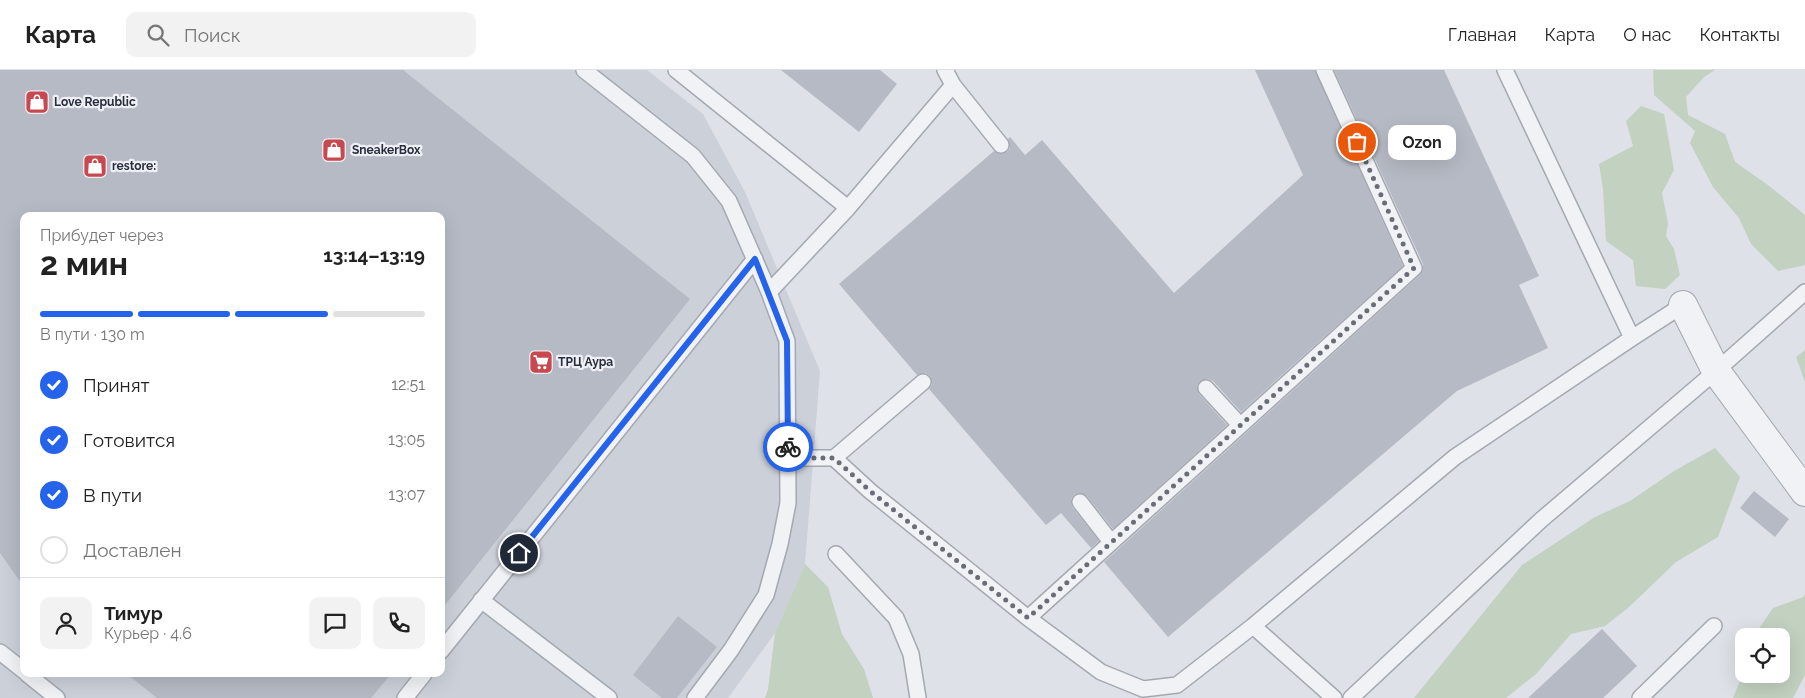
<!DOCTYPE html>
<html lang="ru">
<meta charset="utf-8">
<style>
:root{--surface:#fff;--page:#f2f2f2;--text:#222;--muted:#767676;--line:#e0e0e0;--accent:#2563eb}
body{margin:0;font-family:Raleway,sans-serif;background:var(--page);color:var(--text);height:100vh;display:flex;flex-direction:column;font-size:19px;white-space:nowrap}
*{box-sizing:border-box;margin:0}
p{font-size:16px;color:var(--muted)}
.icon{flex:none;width:28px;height:28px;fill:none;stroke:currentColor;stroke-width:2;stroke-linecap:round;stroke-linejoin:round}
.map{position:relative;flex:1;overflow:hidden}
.panel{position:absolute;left:20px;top:142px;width:425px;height:465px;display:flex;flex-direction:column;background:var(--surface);border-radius:10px;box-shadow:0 5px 20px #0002}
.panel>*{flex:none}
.fabs{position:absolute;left:1735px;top:558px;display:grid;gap:10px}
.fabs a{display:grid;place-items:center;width:55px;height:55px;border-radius:10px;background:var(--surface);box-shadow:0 5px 20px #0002;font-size:25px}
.pin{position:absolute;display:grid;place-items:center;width:42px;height:42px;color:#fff;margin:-21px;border:2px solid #fff;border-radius:50%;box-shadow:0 1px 5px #0007}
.courier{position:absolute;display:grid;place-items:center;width:50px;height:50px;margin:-25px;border:4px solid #2563eb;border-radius:50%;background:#fff;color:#222;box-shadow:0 1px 6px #0007}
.bubble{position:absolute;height:35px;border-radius:10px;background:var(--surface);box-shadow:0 5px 20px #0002;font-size:16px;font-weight:700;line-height:35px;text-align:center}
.head em{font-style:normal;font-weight:700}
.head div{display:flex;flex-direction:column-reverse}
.head{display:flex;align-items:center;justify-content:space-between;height:85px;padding:0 20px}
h1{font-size:32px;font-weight:700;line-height:38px}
.bar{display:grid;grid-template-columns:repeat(4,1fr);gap:8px 5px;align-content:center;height:60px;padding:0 20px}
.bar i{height:6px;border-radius:4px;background:var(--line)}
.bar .on{background:var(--accent)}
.bar p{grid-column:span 4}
.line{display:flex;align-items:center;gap:12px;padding:0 20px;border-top:1px solid var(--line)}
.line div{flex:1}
.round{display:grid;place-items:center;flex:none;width:52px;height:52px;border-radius:10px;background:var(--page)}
ol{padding:0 20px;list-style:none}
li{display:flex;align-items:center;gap:15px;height:55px}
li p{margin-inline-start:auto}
li .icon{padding:5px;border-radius:50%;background:var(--accent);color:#fff;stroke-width:4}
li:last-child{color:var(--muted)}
li i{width:28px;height:28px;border:2px solid var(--line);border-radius:50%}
header{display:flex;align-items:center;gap:30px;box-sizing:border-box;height:70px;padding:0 25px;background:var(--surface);border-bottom:1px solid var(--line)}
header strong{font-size:24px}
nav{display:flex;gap:28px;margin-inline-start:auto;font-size:18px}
.search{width:350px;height:45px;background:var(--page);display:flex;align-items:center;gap:12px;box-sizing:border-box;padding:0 18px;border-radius:10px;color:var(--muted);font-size:19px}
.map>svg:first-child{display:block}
.built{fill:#ccd0d9;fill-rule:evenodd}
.green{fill:#c2d1c0}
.building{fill:#b6bac4}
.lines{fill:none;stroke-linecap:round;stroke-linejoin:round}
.lane-casing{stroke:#a4a8b1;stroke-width:18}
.street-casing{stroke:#a4a8b1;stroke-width:30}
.lane{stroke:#f1f2f6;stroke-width:15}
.street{stroke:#f1f2f6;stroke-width:28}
.done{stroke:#686d78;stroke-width:5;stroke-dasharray:0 9}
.route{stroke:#2563eb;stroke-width:6}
.labels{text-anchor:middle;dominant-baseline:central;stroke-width:4.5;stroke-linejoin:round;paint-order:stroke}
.poi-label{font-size:12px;font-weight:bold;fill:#282e3d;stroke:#eef0f5;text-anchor:start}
</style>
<header>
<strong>Карта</strong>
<div class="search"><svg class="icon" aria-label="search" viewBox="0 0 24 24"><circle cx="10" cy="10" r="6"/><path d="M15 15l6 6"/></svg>Поиск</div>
<nav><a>Главная</a><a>Карта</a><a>О нас</a><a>Контакты</a></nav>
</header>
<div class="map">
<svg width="1805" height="628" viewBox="0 0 1805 628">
<rect width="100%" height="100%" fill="#dee1e7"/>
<path class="built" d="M 0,0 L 647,0 L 703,44 L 745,122 L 820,301 L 805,494 L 775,563 L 728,628 L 0,628 ZM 24,146 L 441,146 L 441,604 L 24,604 Z"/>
<path class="green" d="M 1653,0 L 1715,0 L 1704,7 L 1686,27 L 1688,45 L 1725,64 L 1735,92 L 1768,115 L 1805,145 L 1805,195 L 1778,201 L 1751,174 L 1739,148 L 1713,117 L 1690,73 L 1695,61 L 1654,25 Z
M 1641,36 L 1664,44 L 1674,100 L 1662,123 L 1668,153 L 1666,166 L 1674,179 L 1680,205 L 1665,219 L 1636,216 L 1633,190 L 1606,171 L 1603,119 L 1599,94 L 1633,76 L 1626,51 Z
M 1805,280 L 1805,312 L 1796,287 Z
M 1715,378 L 1740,407 L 1718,467 L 1676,492 L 1629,537 L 1605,556 L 1571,564 L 1536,604 L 1506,628 L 1414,628 L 1522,495 L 1595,447 L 1630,431 L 1674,401 Z
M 805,494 L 828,517 L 842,564 L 864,599 L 873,628 L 765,628 L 768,619 L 775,563 Z
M 1805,524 L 1805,605 L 1793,628 L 1733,628 L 1742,606 L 1742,584 L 1744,581 L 1744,604 L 1781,604 L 1781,566 L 1754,566 L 1773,538 L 1803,527 Z"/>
<path class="building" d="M 0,0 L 403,0 L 690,229 L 441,540 L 441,146 L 24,146 L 24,517 L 0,483 Z
M 781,0 L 880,0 L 897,14 L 859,62 Z
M 1255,0 L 1315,0 L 1403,196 L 1241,342 L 1213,311 L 1208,309 L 1200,311 L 1197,316 L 1199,324 L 1227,355 L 1113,459 L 1087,426 L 1079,423 L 1074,425 L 1071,429 L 1072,437 L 1099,471 L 1091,478 L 1061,443 L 1046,455 L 929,319 L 932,315 L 930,306 L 926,303 L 917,305 L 839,214 L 994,81 L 1002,84 L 1007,82 L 1010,78 L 1008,69 L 1010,67 L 1025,85 L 1042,70 L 1174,223 L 1303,105 Z
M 1334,0 L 1444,0 L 1539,206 L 1519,215 L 1548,278 L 1457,321 L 1168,567 L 1104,492 L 1420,205 L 1423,200 L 1423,194 Z
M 1754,421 L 1789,449 L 1775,467 L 1740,438 Z
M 678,546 L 717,577 L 677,628 L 662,628 L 633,605 Z
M 1602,559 L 1637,596 L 1603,628 L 1528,628 Z
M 127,604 L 391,604 L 371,628 L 157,628 Z"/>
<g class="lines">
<g class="lane-casing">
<path id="lane" d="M 584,0 L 693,86 L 729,131 L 769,222 L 787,271 L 788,433 L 780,474 L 766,525 L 731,580 L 695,628
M 676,0 L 848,138
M 1505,0 L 1632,268
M 953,15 L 1001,75
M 769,222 L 848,138 L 953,15 L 945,0
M 1206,318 L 1240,355
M 789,388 L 834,388 L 870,421 L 1028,548 L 1101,602 L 1143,619 L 1177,615 L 1253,556 L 1455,387 L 1632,268 L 1683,235
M 834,388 L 923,312
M 1080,432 L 1111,472
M 836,484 L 896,548 L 911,584 L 918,628
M 481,530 L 609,628
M 1028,548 L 1414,198 L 1324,0
M 1253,556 L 1334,628
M 441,581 L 755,189
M 0,582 L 24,601
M 27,604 L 57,628
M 405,628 L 424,604
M 1351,628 L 1541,450 L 1716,301 L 1805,222
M 1640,628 L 1714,556"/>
</g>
<g class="street-casing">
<path id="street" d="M 1683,235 L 1716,301 L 1805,422"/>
</g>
<use href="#lane" class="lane"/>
<use href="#street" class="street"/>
</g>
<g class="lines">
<path class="done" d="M 788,377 L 789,388 L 834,388 L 870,421 L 1028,548 L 1414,198 L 1357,72"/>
<path class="route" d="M 519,483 L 755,189 L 787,271 L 788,377"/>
</g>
<defs>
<g id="shop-square" transform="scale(1.25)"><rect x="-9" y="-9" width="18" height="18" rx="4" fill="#c7484f" stroke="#eef0f5"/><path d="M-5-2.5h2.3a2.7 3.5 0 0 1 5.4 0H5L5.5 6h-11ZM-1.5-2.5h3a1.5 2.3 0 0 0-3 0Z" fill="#fff"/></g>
<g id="supermarket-square" transform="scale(1.25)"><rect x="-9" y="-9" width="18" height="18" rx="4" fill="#c7484f" stroke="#eef0f5"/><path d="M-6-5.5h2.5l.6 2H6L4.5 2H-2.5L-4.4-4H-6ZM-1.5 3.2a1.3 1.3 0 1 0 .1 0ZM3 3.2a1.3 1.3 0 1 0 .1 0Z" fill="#fff"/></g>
</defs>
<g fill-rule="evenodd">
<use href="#shop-square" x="37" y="32"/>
<use href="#shop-square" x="334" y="80"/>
<use href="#shop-square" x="95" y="96"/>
<use href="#supermarket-square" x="541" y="292"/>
</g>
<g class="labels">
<g class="poi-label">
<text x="54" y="32">Love Republic</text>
<text x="352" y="80">SneakerBox</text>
<text x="112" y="96">restore:</text>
<text x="558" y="292">ТРЦ Аура</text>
</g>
</g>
</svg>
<div class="fabs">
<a><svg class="icon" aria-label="locate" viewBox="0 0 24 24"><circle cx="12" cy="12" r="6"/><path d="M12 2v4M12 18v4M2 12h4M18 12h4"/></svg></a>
</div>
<div class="pin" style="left:1357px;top:72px;background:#ea580c"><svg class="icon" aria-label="bag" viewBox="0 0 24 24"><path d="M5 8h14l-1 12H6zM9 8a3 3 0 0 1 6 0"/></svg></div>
<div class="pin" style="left:519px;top:483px;background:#1f2937"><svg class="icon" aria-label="home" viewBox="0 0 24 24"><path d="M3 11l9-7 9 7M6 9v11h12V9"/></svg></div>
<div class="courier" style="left:788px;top:377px"><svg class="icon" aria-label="bike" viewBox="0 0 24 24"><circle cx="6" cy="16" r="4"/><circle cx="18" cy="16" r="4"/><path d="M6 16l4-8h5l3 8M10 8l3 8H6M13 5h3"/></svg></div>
<div class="bubble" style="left:1388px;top:55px;width:68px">Ozon</div>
<section class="panel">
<div class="head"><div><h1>2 мин</h1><p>Прибудет через</p></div><em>13:14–13:19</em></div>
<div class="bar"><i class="on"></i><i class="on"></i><i class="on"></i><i></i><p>В пути · 130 m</p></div>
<ol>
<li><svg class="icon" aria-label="check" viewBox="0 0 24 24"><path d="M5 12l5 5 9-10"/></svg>Принят<p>12:51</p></li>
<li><svg class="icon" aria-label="check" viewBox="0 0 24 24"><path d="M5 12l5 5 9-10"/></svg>Готовится<p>13:05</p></li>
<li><svg class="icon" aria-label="check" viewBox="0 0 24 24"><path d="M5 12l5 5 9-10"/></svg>В пути<p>13:07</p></li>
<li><i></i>Доставлен</li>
</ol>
<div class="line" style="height:90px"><a class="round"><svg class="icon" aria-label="person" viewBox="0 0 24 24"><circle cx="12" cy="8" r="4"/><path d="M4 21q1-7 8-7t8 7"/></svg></a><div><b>Тимур</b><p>Курьер · 4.6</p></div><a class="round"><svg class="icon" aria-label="chat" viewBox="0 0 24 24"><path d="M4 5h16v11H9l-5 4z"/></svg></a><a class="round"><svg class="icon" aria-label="phone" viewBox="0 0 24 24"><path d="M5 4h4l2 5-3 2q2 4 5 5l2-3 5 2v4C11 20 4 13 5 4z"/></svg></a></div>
</section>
</div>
